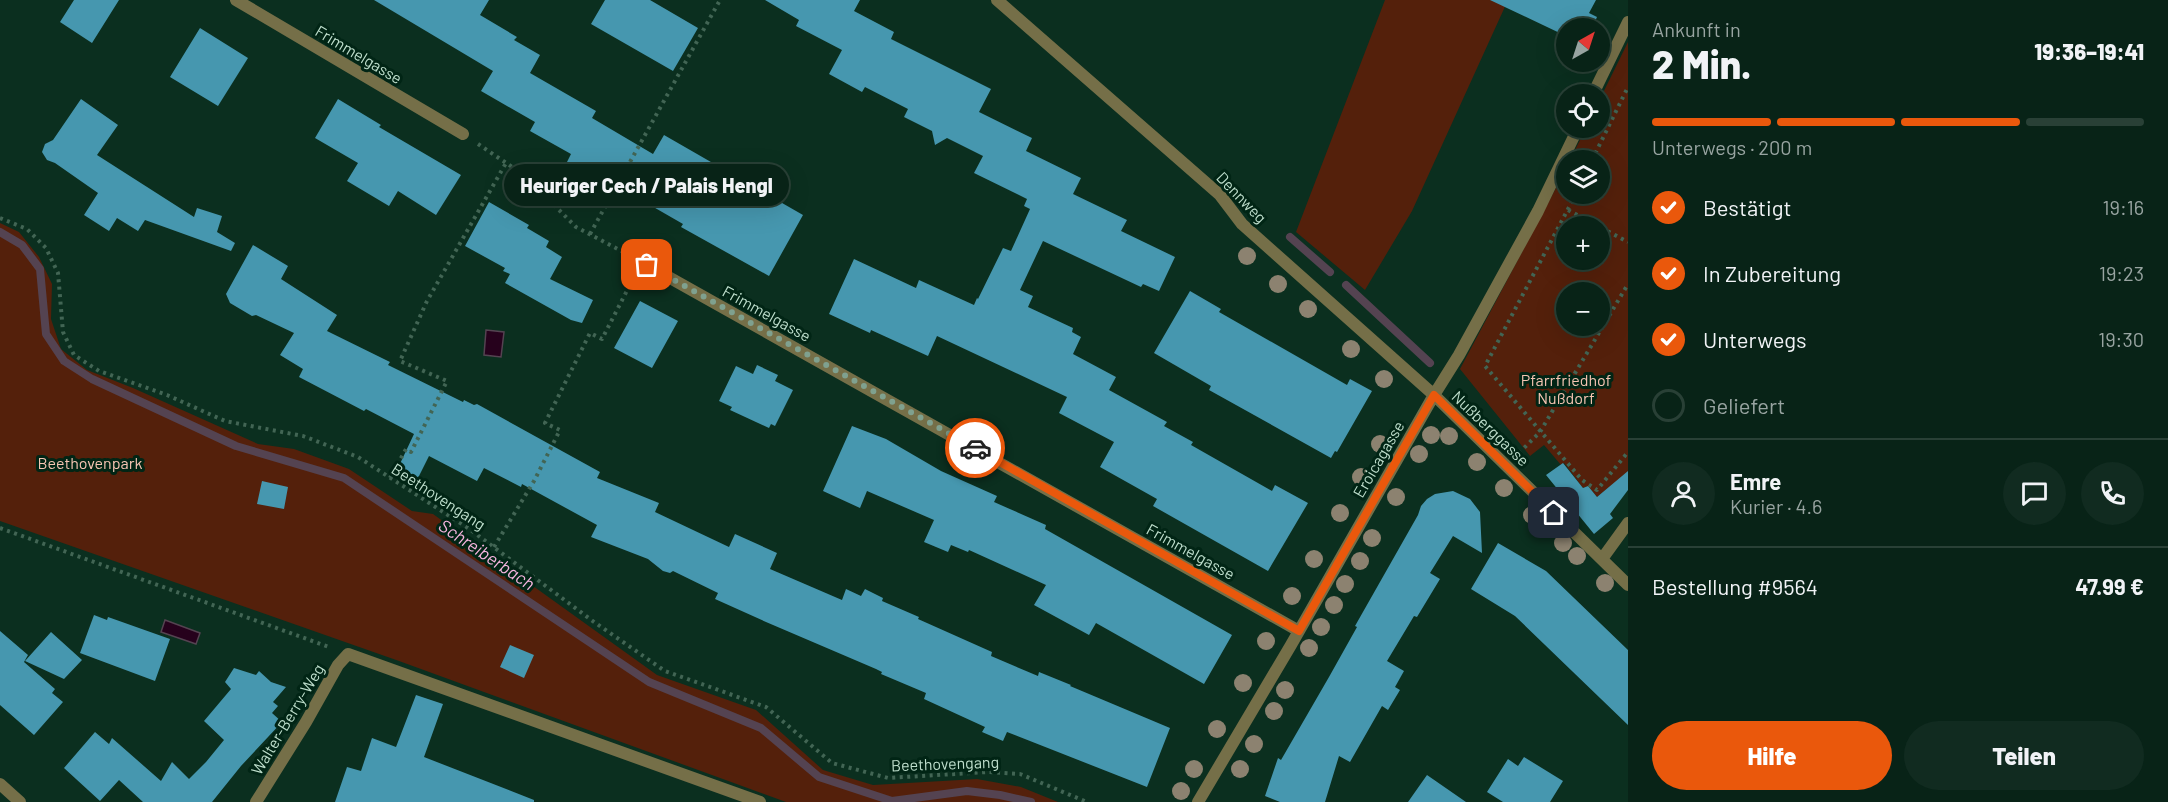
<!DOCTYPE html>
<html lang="de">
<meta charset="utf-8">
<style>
:root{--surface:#082317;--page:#112b20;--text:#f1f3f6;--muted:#98a4a1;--line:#294036;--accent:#ea580c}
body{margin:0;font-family:Barlow,sans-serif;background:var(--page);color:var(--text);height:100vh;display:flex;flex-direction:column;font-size:22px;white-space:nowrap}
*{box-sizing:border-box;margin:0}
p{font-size:20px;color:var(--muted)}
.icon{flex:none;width:33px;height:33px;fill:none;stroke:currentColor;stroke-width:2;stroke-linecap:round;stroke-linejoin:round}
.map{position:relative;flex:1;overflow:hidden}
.side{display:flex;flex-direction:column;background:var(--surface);width:540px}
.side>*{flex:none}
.needle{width:39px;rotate:39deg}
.controls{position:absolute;left:1556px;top:18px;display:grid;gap:12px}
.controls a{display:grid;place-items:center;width:54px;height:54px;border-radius:50%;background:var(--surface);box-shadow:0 6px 24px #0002,0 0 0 2px var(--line);font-size:30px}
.pin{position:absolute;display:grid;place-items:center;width:51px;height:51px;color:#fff;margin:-26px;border-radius:12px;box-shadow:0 3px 9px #0006}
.courier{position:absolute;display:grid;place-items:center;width:60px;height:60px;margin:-30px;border:4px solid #ea580c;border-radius:50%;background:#fff;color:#222;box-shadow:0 2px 8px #0007}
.bubble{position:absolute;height:42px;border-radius:21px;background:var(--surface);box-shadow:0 6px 24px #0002,0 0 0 2px var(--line);font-size:20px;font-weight:800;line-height:42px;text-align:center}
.head em{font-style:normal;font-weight:800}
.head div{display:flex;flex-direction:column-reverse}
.head{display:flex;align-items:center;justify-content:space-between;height:102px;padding:0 24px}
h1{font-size:39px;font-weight:800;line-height:45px}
.bar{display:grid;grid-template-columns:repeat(4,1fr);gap:9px 6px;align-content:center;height:72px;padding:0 24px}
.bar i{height:8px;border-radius:4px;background:var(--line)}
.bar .selected{background:var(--accent)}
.bar p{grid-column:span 4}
.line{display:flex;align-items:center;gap:15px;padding:0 24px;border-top:2px solid var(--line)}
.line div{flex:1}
.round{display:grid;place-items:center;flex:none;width:63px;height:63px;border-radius:32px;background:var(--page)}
ol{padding:0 24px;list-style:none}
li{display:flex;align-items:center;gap:18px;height:66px}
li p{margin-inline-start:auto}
li .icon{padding:6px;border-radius:50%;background:var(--accent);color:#fff;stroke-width:4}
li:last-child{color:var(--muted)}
li i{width:33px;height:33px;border:3px solid var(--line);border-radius:50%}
.action{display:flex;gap:12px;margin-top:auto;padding:12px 24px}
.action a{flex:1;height:69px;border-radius:36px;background:var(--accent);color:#fff;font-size:24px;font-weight:800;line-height:69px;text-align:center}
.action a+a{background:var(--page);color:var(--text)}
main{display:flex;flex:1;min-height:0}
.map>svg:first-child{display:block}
.green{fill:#54200b;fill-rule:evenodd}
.water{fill:#26011c;stroke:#544351;stroke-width:1.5}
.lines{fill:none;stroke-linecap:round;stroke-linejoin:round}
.stream{stroke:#544351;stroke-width:8}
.building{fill:#4697af}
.path{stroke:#426554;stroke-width:4;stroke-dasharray:3 4.5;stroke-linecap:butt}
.minor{stroke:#756f48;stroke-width:12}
.tree{fill:#8c8270}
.done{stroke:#7fa18f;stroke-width:6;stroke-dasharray:0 10.8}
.route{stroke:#ea580c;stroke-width:8}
.labels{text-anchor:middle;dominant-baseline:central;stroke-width:6;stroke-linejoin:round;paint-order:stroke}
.street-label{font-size:16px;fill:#bedecc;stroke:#012515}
.park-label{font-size:16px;fill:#f6c5b3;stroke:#012515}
.water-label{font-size:18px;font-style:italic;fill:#f6b5df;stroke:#012515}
</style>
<main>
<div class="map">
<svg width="1628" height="802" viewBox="0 0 1628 802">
<rect width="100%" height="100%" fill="#0b2f1f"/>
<path class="green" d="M 1385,0 L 1508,0 L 1412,211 L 1365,290 L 1296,232 Z
M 1628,42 L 1628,489 L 1607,489 L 1597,497 L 1588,486 L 1583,488 L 1564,463 L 1561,465 L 1544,445 L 1530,456 L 1460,369 L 1566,169 L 1566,194 L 1599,194 L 1599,160 L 1570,160 L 1586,128 L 1599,128 L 1599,101 ZM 1566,226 L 1599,226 L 1599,260 L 1566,260 ZM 1566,292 L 1599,292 L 1599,326 L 1566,326 Z
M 0,223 L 19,232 L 39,257 L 52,284 L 51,319 L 61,349 L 87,370 L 133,388 L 258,444 L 294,449 L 349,469 L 412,511 L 433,514 L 657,675 L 756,710 L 823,770 L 873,785 L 977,779 L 1021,787 L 1058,802 L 786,802 L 399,661 L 0,521 Z"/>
<path class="water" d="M 486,330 L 504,332 L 501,357 L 484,355 Z
M 165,620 L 200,633 L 196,644 L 161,632 Z"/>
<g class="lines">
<path class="stream" d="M 0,232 L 22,245 L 40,269 L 46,334 L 64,361 L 92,379 L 236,446 L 344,478 L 649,682 L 761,728 L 819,777 L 892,801 L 967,791 L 1000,795 L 1031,802
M 1290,237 L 1330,272
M 1346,285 L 1430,363"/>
</g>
<path class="building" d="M 74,0 L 119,0 L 92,43 L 60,22 Z
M 374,0 L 489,0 L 480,15 L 517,37 L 514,40 L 540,55 L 530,73 L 596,111 L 592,118 L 653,154 L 664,135 L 803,215 L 769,276 L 681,227 L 683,224 L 610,182 L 608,185 L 567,162 L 571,154 L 530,131 L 535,122 L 481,91 L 493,71 Z
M 605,0 L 650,0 L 698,28 L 673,71 L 591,24 Z
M 765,0 L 860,0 L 854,11 L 894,32 L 891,39 L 991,89 L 979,112 L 1032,138 L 1026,151 L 1081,178 L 1073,194 L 1127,220 L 1121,231 L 1175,257 L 1159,291 L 1143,284 L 1141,287 L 1043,241 L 1020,290 L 1033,296 L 1028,307 L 1073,328 L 1072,332 L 1081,337 L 1073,354 L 1116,377 L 1109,390 L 1167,422 L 1164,426 L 1193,442 L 1191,445 L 1272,491 L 1275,485 L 1308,503 L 1268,571 L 1153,506 L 1157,499 L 1100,467 L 1114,442 L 1059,413 L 1067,397 L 937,336 L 928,356 L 871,330 L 870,333 L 829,314 L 854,259 L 916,288 L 919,280 L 974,305 L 977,298 L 978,299 L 1003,248 L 1011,251 L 1030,209 L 1024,206 L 1027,199 L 974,173 L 983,156 L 947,138 L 935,145 L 932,131 L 904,117 L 908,109 L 865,87 L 862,92 L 829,74 L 842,50 L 796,26 L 799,20 Z
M 1490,0 L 1596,0 L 1589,13 L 1597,17 L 1592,28 L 1566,28 L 1566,36 Z
M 200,28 L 248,58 L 218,106 L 170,77 Z
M 81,99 L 118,125 L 97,155 L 194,217 L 197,208 L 222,216 L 217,232 L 235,243 L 231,251 L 145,220 L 138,231 L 117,218 L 109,231 L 84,215 L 98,193 L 55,163 L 47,160 L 42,152 L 45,144 L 53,140 Z
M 338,99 L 381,125 L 379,127 L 461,175 L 436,215 L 398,191 L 389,206 L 347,181 L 358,163 L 315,138 Z
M 489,202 L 529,225 L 527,228 L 549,241 L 546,247 L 562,257 L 550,279 L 593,300 L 582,323 L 571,320 L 505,283 L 510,274 L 503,271 L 505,268 L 465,246 Z
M 253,245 L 288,266 L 281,279 L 337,315 L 327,331 L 390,362 L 388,365 L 463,402 L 464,400 L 474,405 L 477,404 L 600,472 L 597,478 L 659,503 L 655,512 L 729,547 L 735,534 L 777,553 L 770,569 L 842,600 L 846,589 L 861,596 L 865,589 L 883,598 L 882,601 L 919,617 L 918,619 L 992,652 L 991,656 L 1038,676 L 1039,672 L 1071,685 L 1070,686 L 1170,728 L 1147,787 L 1007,732 L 1003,741 L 982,732 L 985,727 L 924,699 L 926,693 L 881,674 L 882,672 L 876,669 L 766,622 L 715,599 L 718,593 L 673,571 L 670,573 L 663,571 L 648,559 L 591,537 L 597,525 L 522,484 L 521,487 L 484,468 L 477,481 L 429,456 L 418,478 L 398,468 L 414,434 L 366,409 L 364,411 L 299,377 L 303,369 L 280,355 L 294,333 L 256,315 L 252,316 L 230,303 L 226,294 Z
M 1190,291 L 1221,309 L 1219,312 L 1347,385 L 1350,379 L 1372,391 L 1337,452 L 1335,451 L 1331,458 L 1209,390 L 1211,386 L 1154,353 Z
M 640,301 L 678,321 L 652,368 L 614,348 Z
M 757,365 L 778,375 L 775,381 L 793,390 L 775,426 L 771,424 L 769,428 L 730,410 L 732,407 L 719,401 L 736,366 L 753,374 Z
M 852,426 L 886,439 L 941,471 L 997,496 L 994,502 L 1046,525 L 1045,529 L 1232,635 L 1204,684 L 1096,623 L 1089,635 L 1034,605 L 1046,585 L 969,550 L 968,552 L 951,545 L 948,552 L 924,542 L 934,520 L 867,491 L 860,508 L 823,491 Z
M 1563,463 L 1583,488 L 1588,486 L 1597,497 L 1628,471 L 1628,490 L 1610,514 L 1613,518 L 1594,534 L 1546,475 Z
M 262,481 L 288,487 L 284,509 L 257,504 Z
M 1453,491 L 1470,499 L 1480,512 L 1482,553 L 1453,536 L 1430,573 L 1440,579 L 1417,617 L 1414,616 L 1387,661 L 1404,671 L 1395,687 L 1400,690 L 1388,710 L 1382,706 L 1350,762 L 1339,756 L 1325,802 L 1280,802 L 1265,796 L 1278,758 L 1281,760 L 1329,677 L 1357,627 L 1355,626 L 1418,515 L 1421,506 L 1427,499 L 1435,494 Z
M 1498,543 L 1546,571 L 1628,650 L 1628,725 L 1515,616 L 1471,589 Z
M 94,615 L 107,620 L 108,617 L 170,639 L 155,681 L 80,653 Z
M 0,631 L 28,655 L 24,662 L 55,689 L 52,693 L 63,702 L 34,735 L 0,705 Z
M 51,632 L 82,660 L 64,679 L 25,661 Z
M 510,645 L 534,655 L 524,678 L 500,667 Z
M 234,668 L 256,675 L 259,671 L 271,682 L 286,687 L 273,702 L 278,706 L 272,713 L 282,722 L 241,766 L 212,802 L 143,802 L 119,780 L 100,801 L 64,768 L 95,732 L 109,744 L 112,738 L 161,781 L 172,762 L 189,779 L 206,762 L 224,740 L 204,721 L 231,689 L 225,682 Z
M 416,695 L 443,704 L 424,757 L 534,800 L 534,802 L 335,802 L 347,767 L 361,771 L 372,738 L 396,747 Z
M 1524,757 L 1563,781 L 1550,802 L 1503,802 L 1487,792 L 1508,759 L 1518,766 Z
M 1427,775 L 1466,802 L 1408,802 Z"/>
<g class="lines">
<path class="path" d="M 478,144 L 524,175 L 576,227 L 631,256
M 1592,160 L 1628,87
M 1576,194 L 1485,366 L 1582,480 L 1597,490 L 1628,452
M 1568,210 L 1628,242
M 0,218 L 27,229 L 46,248 L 58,273 L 63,332 L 74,355 L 99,371 L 167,395 L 225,421 L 303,436 L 358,457 L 468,528 L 594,622 L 665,671 L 766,707 L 832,763 L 888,778 L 988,772 L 1020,774 L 1087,802
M 590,234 L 720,0
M 1519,453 L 1540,432 L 1628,284
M 390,478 L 406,449 L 411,452 L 447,381 L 400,361 L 427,301 L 506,163
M 0,528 L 329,647
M 494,547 L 534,481 L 560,430 L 545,423 L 590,333 L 602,339 L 633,279"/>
<path class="minor" d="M 236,0 L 463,134
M 997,0 L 1220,195 L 1242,224 L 1434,395 L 1628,585
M 1593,94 L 1628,22
M 647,265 L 1299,631
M 1602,559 L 1628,523
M 0,784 L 20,802
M 256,802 L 306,722 L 338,665 L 348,654 L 760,802
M 1198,802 L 1291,645 L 1434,395 L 1459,355 L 1538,211 L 1578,128"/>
</g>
<g class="tree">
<circle cx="1247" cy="256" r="9"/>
<circle cx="1278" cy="284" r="9"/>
<circle cx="1308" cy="309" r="9"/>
<circle cx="1351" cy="349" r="9"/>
<circle cx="1384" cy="379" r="9"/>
<circle cx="1431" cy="435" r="9"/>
<circle cx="1449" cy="436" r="9"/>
<circle cx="1380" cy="444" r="9"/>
<circle cx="1419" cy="454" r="9"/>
<circle cx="1477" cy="462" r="9"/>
<circle cx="1361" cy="477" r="9"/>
<circle cx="1504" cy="488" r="9"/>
<circle cx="1396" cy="497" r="9"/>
<circle cx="1340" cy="513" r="9"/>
<circle cx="1532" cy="515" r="9"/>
<circle cx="1372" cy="538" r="9"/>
<circle cx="1563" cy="543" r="9"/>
<circle cx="1577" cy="556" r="9"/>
<circle cx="1314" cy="559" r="9"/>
<circle cx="1360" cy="561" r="9"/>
<circle cx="1605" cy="583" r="9"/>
<circle cx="1345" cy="584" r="9"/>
<circle cx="1292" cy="596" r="9"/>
<circle cx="1334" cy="605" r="9"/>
<circle cx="1321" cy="627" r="9"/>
<circle cx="1266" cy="641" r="9"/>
<circle cx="1309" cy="648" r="9"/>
<circle cx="1243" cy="683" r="9"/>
<circle cx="1285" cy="690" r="9"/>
<circle cx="1274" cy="711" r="9"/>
<circle cx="1217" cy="729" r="9"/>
<circle cx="1254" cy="744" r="9"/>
<circle cx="1194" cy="769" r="9"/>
<circle cx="1240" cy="769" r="9"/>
<circle cx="1181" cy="791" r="9"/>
</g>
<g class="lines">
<path class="done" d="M 647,265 L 975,448"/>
<path class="route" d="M 975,448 L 1299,631 L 1434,395 L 1554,513"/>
</g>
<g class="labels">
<g class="street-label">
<text transform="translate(359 54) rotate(31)">Frimmelgasse</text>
<text transform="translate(1242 197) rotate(46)">Dennweg</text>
<text transform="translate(767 313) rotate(29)">Frimmelgasse</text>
<text transform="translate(1491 428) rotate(44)">Nußberggasse</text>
<text transform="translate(1378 459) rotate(-60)">Eroicagasse</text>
<text transform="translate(439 496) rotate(33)">Beethovengang</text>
<text transform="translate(1191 551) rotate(29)">Frimmelgasse</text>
<text transform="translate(287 719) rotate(-59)">Walter-Berry-Weg</text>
<text transform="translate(945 763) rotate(-2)">Beethovengang</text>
</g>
<g class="park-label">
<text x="1566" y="379">Pfarrfriedhof<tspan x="1566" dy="18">Nußdorf</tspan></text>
<text x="90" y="462">Beethovenpark</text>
</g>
<g class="water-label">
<text transform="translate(487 554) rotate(34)">Schreiberbach</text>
</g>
</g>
</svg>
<div class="controls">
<a><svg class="needle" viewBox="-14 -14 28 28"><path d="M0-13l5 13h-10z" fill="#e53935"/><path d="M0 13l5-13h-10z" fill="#98a4a1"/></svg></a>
<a><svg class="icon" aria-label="locate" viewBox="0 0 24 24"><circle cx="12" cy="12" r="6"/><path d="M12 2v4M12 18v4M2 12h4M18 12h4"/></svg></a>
<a><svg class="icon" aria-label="layers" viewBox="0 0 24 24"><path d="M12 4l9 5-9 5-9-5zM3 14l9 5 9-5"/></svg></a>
<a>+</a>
<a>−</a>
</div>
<div class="pin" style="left:647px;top:265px;background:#ea580c"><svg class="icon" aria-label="bag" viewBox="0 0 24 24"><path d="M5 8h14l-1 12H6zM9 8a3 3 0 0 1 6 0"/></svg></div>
<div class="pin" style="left:1554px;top:513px;background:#1f2937"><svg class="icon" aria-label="home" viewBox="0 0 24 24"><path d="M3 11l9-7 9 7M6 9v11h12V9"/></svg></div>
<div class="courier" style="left:975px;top:448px"><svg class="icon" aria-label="car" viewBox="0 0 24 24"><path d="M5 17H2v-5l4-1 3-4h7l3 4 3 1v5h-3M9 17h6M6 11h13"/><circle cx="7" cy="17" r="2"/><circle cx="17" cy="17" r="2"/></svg></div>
<div class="bubble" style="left:504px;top:164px;width:285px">Heuriger Cech / Palais Hengl</div>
</div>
<section class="side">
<div class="head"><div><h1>2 Min.</h1><p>Ankunft in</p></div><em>19:36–19:41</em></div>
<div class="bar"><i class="selected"></i><i class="selected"></i><i class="selected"></i><i></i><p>Unterwegs · 200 m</p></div>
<ol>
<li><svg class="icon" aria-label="check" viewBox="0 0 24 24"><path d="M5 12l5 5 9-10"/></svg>Bestätigt<p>19:16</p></li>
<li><svg class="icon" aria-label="check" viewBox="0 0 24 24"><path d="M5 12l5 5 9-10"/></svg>In Zubereitung<p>19:23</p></li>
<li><svg class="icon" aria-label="check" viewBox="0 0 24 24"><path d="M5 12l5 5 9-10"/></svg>Unterwegs<p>19:30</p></li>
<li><i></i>Geliefert</li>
</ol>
<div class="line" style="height:108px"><a class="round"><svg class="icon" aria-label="person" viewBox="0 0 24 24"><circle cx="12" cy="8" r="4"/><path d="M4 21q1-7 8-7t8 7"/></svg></a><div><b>Emre</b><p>Kurier · 4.6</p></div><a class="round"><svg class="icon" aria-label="chat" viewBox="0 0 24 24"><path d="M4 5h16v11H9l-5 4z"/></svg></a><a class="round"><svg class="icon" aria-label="phone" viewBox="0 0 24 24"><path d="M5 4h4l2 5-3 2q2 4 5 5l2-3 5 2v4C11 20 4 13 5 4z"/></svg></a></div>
<div class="line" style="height:78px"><div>Bestellung #9564</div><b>47.99 €</b></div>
<div class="action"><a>Hilfe</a><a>Teilen</a></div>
</section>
</main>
